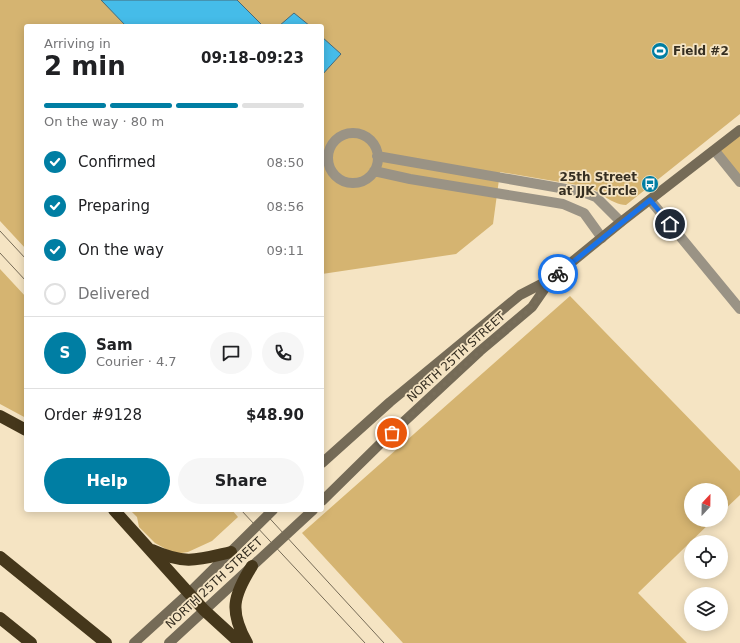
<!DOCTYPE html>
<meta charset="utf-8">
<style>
:root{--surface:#fff;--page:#f6f6f6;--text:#202124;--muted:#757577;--line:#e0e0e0;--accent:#007ea3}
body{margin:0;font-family:"DejaVu Sans",sans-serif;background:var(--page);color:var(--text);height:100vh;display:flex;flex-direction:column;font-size:15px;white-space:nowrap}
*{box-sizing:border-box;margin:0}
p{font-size:13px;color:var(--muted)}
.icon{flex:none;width:22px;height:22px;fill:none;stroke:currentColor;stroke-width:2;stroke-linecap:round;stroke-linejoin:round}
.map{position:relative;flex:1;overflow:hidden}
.side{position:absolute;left:24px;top:24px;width:300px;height:488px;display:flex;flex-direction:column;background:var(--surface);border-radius:4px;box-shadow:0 2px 10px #0003}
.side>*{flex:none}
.needle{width:26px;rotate:22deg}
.fabs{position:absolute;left:684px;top:483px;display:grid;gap:8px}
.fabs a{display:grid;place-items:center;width:44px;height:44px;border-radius:50%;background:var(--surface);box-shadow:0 2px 10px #0003;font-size:20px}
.pin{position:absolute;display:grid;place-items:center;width:34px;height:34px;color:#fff;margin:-17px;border:2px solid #fff;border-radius:50%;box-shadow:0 1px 4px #0007}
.courier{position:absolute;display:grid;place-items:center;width:40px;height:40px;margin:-20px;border:3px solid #1a73e8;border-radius:50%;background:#fff;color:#222;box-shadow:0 1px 5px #0007}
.headline em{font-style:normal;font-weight:600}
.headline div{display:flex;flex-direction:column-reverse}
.headline{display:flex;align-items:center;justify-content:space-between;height:68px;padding:0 20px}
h1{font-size:26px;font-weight:600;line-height:30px}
.bar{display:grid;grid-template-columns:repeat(4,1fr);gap:6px 4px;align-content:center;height:48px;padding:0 20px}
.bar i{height:5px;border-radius:3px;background:var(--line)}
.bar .selected{background:var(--accent)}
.bar p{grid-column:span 4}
.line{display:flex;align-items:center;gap:10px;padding:0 20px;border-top:1px solid var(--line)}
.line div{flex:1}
.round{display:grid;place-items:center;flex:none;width:42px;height:42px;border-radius:21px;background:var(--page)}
ol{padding:0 20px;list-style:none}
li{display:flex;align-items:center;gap:12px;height:44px}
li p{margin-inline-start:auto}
li .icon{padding:4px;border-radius:50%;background:var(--accent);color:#fff;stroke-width:4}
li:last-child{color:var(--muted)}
li i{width:22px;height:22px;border:2px solid var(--line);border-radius:50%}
.button{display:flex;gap:8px;margin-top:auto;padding:8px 20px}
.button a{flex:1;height:46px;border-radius:24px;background:var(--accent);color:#fff;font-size:16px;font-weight:600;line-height:46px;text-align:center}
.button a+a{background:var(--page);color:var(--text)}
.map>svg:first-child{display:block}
.green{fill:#d5b471}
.building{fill:#45bce9;stroke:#476a7a}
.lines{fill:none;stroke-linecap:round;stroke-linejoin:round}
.minor{stroke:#9a9385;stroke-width:10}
.secondary{stroke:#756b57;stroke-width:10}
.motorway{stroke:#45371b;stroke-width:12}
.tram{stroke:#766b57;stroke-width:1}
.done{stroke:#786e5a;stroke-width:4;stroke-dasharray:0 7.2}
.route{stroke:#1a73e8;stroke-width:5}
.labels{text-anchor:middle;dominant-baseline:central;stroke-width:3.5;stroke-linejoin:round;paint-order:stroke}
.poi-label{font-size:12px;font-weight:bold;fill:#352e21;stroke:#f5e4c3;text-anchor:start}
.street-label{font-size:12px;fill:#352e21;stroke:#f5e4c3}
</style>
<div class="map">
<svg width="740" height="643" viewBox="0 0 740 643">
<rect width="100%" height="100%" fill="#f5e4c3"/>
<path class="green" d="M 0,0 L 740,0 L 740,114 L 626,205 C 610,204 603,193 589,187 L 500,172 L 493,224 L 456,254 L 322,274 L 322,26 L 26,26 L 26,249 L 0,221 Z
M 740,133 L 740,182 L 715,151 Z
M 0,269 L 26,297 L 26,418 L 0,404 Z
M 570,296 L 740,471 L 740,495 L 721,513 L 721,490 L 691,490 L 691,520 L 713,520 L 638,593 L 687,643 L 403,643 L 302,533 Z
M 130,510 L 232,510 L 238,517 L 212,541 L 188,552 L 175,554 L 155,543 L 139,527 L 137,517 Z"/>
<path class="building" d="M 101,0 L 237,0 L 263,26 L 126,26 Z
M 294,13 L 310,26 L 279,26 Z
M 322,37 L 341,54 L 322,75 Z"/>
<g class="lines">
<path class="minor" d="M328 158a25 25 0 1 1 50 0a25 25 0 1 1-50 0Z
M 715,151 L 740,182
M 377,156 L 583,192 L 596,197 L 621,222
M 374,171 L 410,179 L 563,204 L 584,213 L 602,238
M 650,200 L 740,309"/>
<path class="secondary" d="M 322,463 L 390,402 L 520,295 L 551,279 L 621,222 L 740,130
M 322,501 L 382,442 L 480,351 L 532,307 L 550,281
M 134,643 L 189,593 L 273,510
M 169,643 L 313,510"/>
<path class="motorway" d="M 0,416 L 26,430
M 114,510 L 204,610 L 240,643
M 152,550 C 186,565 197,560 231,552
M 0,557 L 106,643
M 0,618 L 31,643
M 247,643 C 229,611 233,596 252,566"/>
<path class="tram" d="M 0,231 L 26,259
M 0,253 L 26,281
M 241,510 L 365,643
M 262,510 L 384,643"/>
</g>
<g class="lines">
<path class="done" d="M 392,433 L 480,351 L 532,307 L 551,279 L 558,274"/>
<path class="route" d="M 558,274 L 650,200 L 670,224"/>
</g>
<defs>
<g id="stadium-disc" transform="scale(0.9)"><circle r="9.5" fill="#007ea3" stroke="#f5e4c3"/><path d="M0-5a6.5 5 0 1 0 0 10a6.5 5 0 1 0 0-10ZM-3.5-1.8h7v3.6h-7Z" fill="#fff"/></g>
<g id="bus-disc" transform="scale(0.9)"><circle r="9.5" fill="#007ea3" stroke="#f5e4c3"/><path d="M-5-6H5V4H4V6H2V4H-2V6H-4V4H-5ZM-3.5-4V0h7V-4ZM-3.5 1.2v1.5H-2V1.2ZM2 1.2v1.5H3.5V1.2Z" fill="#fff"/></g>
</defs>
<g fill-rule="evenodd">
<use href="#stadium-disc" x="660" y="51"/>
<use href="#bus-disc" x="650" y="184"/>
</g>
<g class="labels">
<g class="poi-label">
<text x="673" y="51">Field #2</text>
<text x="637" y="177" text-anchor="end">25th Street<tspan x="637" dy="14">at JJK Circle</tspan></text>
</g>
<g class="street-label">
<text transform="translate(456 357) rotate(-42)">NORTH 25TH STREET</text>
<text transform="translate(214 583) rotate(-43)">NORTH 25TH STREET</text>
</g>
</g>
</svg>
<div class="fabs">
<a><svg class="needle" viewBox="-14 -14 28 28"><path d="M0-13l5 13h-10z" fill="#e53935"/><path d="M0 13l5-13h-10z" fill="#757577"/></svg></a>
<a><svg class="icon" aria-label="locate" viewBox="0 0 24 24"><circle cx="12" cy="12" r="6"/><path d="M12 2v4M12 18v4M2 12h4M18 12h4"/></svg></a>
<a><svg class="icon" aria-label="layers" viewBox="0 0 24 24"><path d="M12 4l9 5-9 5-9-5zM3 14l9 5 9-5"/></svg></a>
</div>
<div class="pin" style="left:392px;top:433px;background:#ea580c"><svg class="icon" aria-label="bag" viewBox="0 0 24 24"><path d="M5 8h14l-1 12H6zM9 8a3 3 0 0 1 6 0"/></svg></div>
<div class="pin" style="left:670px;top:224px;background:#1f2937"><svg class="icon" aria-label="home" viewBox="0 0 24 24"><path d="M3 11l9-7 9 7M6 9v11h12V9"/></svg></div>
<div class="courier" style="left:558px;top:274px"><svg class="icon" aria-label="bike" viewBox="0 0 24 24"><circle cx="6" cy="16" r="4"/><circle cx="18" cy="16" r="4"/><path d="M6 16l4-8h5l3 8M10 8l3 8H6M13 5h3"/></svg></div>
<section class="side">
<div class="headline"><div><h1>2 min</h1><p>Arriving in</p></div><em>09:18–09:23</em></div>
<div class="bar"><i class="selected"></i><i class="selected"></i><i class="selected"></i><i></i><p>On the way · 80 m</p></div>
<ol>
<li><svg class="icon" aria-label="check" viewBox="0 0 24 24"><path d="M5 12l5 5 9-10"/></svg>Confirmed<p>08:50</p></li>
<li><svg class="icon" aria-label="check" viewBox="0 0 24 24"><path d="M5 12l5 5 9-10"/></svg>Preparing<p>08:56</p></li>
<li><svg class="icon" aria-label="check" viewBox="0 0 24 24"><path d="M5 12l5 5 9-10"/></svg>On the way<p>09:11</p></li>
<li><i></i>Delivered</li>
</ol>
<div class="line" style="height:72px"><b class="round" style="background:var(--accent);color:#fff">S</b><div><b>Sam</b><p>Courier · 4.7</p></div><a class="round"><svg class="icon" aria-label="chat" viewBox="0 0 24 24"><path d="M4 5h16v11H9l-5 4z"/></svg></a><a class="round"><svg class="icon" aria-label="phone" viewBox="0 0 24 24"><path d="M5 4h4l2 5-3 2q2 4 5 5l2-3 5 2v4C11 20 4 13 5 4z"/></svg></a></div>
<div class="line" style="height:52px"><div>Order #9128</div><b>$48.90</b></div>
<div class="button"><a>Help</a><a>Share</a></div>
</section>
</div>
